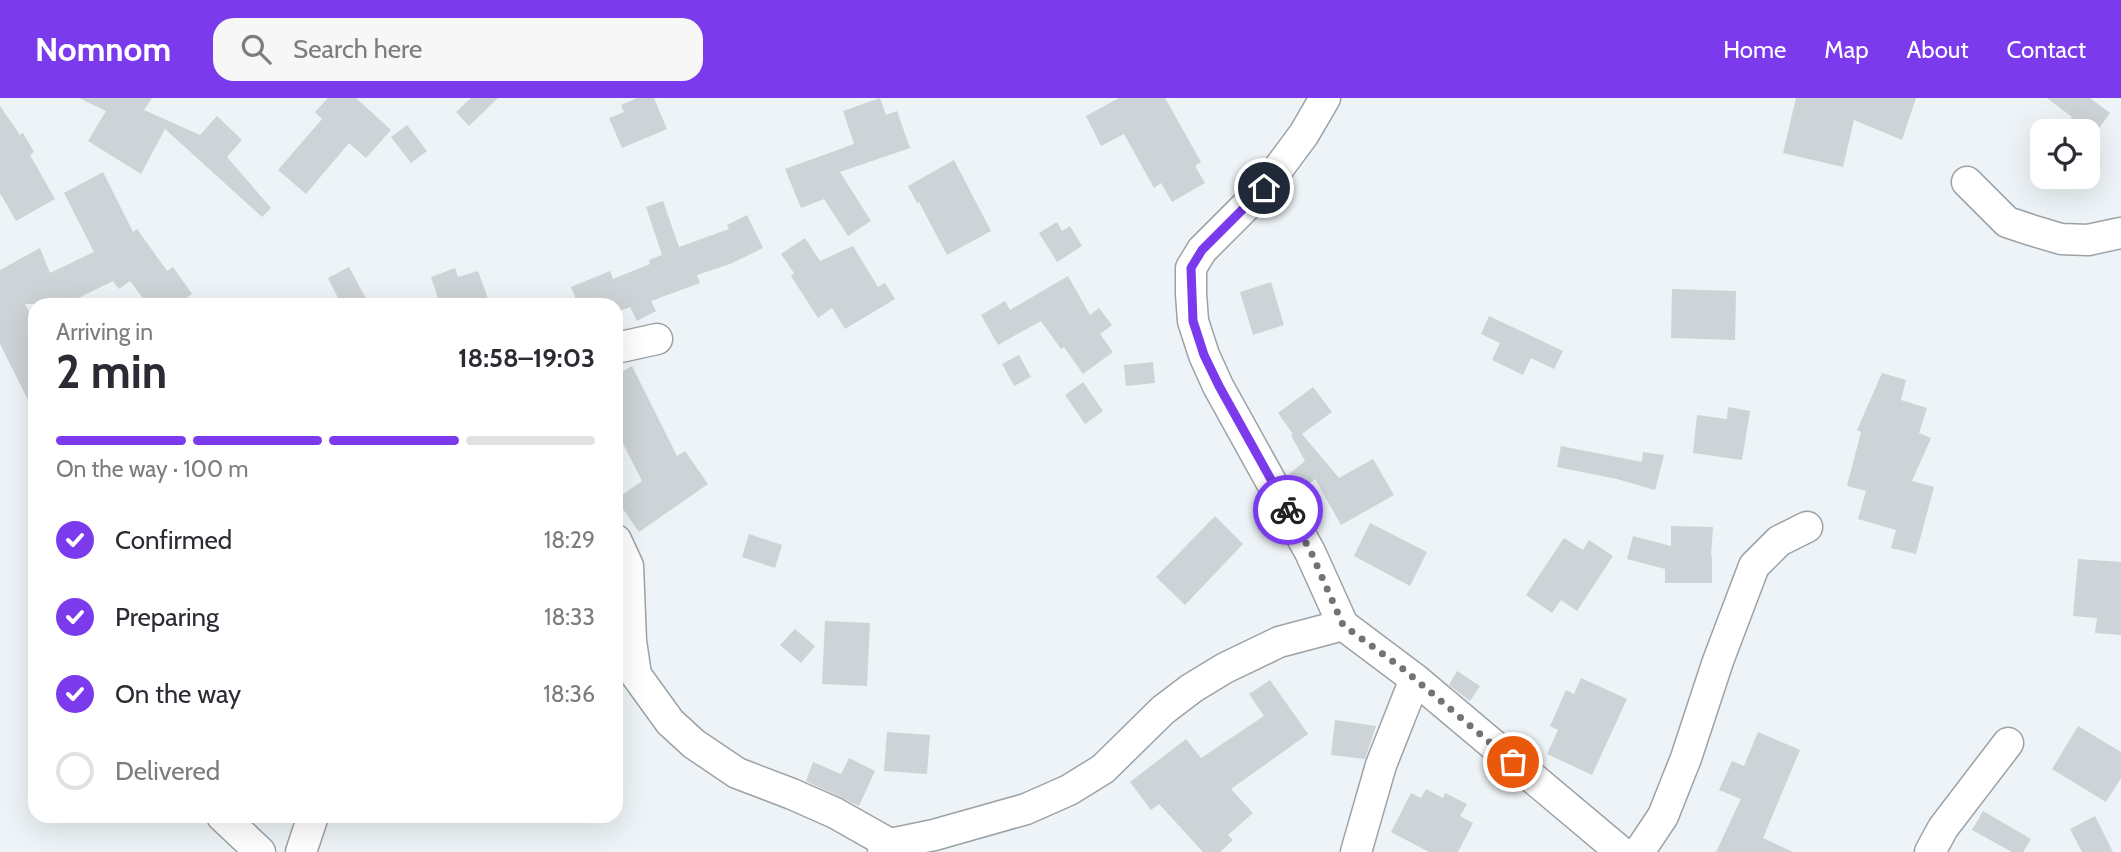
<!DOCTYPE html>
<meta charset="utf-8">
<style>
:root{--surface:#fff;--page:#f7f7f7;--text:#2b2b33;--muted:#7c7c81;--line:#e1e1e2;--accent:#7c3aed}
body{margin:0;font-family:Cabin,sans-serif;background:var(--page);color:var(--text);height:100vh;display:flex;flex-direction:column;font-size:26px;white-space:nowrap}
*{box-sizing:border-box;margin:0}
p{font-size:23px;color:var(--muted)}
.icon{flex:none;width:38px;height:38px;fill:none;stroke:currentColor;stroke-width:2;stroke-linecap:round;stroke-linejoin:round}
.map{position:relative;flex:1;overflow:hidden}
.panel{position:absolute;left:28px;top:200px;width:595px;height:525px;display:flex;flex-direction:column;background:var(--surface);border-radius:21px;box-shadow:0 7px 28px #0002}
.panel>*{flex:none}
.buttons{position:absolute;left:2030px;top:21px;display:grid;gap:14px}
.buttons a{display:grid;place-items:center;width:70px;height:70px;border-radius:14px;background:var(--surface);box-shadow:0 7px 28px #0002;font-size:35px}
.pin{position:absolute;display:grid;place-items:center;width:60px;height:60px;color:#fff;margin:-30px;border:4px solid #fff;border-radius:50%;box-shadow:0 2px 7px #0007}
.courier{position:absolute;display:grid;place-items:center;width:70px;height:70px;margin:-35px;border:5px solid #7c3aed;border-radius:50%;background:#fff;color:#222;box-shadow:0 2px 9px #0007}
.summary em{font-style:normal;font-weight:700}
.summary div{display:flex;flex-direction:column-reverse}
.summary{display:flex;align-items:center;justify-content:space-between;height:119px;padding:0 28px}
h1{font-size:46px;font-weight:700;line-height:52px}
.bar{display:grid;grid-template-columns:repeat(4,1fr);gap:10px 7px;align-content:center;height:84px;padding:0 28px}
.bar i{height:9px;border-radius:5px;background:var(--line)}
.bar .on{background:var(--accent)}
.bar p{grid-column:span 4}
ol{padding:0 28px;list-style:none}
li{display:flex;align-items:center;gap:21px;height:77px}
li p{margin-inline-start:auto}
li .icon{padding:7px;border-radius:50%;background:var(--accent);color:#fff;stroke-width:4}
li:last-child{color:var(--muted)}
li i{width:38px;height:38px;border:4px solid var(--line);border-radius:50%}
header{display:flex;align-items:center;gap:42px;box-sizing:border-box;height:98px;padding:0 35px;background:var(--accent);color:#fff}
header strong{font-size:33px}
nav{display:flex;gap:38px;margin-inline-start:auto;font-size:24px}
.search{width:490px;height:63px;background:var(--page);display:flex;align-items:center;gap:18px;box-sizing:border-box;padding:0 24px;border-radius:21px;color:var(--muted);font-size:26px}
.map>svg:first-child{display:block}
.building{fill:#cdd3d6}
.lines{fill:none;stroke-linecap:round;stroke-linejoin:round}
.minor-casing{stroke:#9ca2a5;stroke-width:33}
.minor{stroke:#fff;stroke-width:30}
.done{stroke:#717476;stroke-width:7;stroke-dasharray:0 12.6}
.route{stroke:#7c3aed;stroke-width:9}
</style>
<header>
<strong>Nomnom</strong>
<div class="search"><svg class="icon" aria-label="search" viewBox="0 0 24 24"><circle cx="10" cy="10" r="6"/><path d="M15 15l6 6"/></svg>Search here</div>
<nav><a>Home</a><a>Map</a><a>About</a><a>Contact</a></nav>
</header>
<div class="map">
<svg width="2121" height="754" viewBox="0 0 2121 754">
<rect width="100%" height="100%" fill="#edf3f6"/>
<path class="building" d="M 79,0 L 152,0 L 144,12 L 200,37 L 217,18 L 242,42 L 227,59 L 271,110 L 262,119 L 165,31 L 141,76 L 88,43 L 106,13 Z
M 328,0 L 356,0 L 391,32 L 366,60 L 349,45 L 306,96 L 278,72 L 322,21 L 315,14 Z
M 471,0 L 498,0 L 469,28 L 456,14 Z
M 637,0 L 654,0 L 667,31 L 622,50 L 609,20 L 624,14 L 621,7 Z
M 880,0 L 886,17 L 897,13 L 910,50 L 840,74 L 871,123 L 848,138 L 824,101 L 801,110 L 785,71 L 854,46 L 843,13 Z
M 1119,0 L 1165,0 L 1201,64 L 1195,68 L 1205,85 L 1172,104 L 1161,85 L 1154,90 L 1124,36 L 1101,48 L 1086,18 Z
M 1796,0 L 1916,0 L 1902,42 L 1854,22 L 1843,69 L 1783,55 Z
M 2047,0 L 2090,0 L 2110,15 L 2097,33 L 2061,33 L 2072,19 Z
M 0,8 L 20,37 L 23,35 L 34,54 L 30,57 L 55,101 L 16,123 L 0,95 Z
M 407,27 L 427,53 L 411,65 L 391,39 Z
M 954,62 L 991,133 L 947,157 L 919,104 L 917,105 L 908,88 Z
M 103,74 L 133,134 L 137,131 L 167,173 L 173,169 L 192,196 L 178,206 L 147,206 L 130,183 L 119,191 L 113,183 L 66,206 L 25,206 L 35,225 L 35,316 L 0,246 L 0,172 L 40,150 L 50,175 L 94,154 L 64,95 Z
M 663,103 L 679,149 L 729,131 L 727,127 L 747,117 L 763,150 L 730,166 L 697,177 L 700,185 L 651,203 L 656,213 L 637,223 L 630,209 L 616,214 L 616,206 L 578,206 L 571,189 L 610,173 L 613,181 L 650,166 L 649,162 L 662,157 L 646,109 Z
M 1057,124 L 1062,133 L 1070,128 L 1082,148 L 1057,164 L 1039,135 Z
M 805,140 L 820,163 L 853,148 L 878,189 L 885,185 L 895,201 L 845,231 L 832,210 L 818,220 L 791,178 L 794,175 L 781,156 Z
M 349,169 L 369,206 L 341,206 L 328,180 Z
M 455,170 L 458,179 L 478,173 L 490,206 L 440,206 L 431,179 Z
M 1068,178 L 1090,217 L 1099,210 L 1112,227 L 1100,236 L 1113,254 L 1083,276 L 1064,249 L 1061,251 L 1041,223 L 998,247 L 981,217 L 1005,203 L 1010,212 Z
M 1271,184 L 1284,227 L 1253,237 L 1240,194 Z
M 1672,191 L 1736,193 L 1735,242 L 1671,240 Z
M 1489,218 L 1563,253 L 1554,271 L 1531,260 L 1523,277 L 1492,262 L 1500,245 L 1481,236 Z
M 1019,257 L 1031,279 L 1014,288 L 1002,266 Z
M 1153,264 L 1155,285 L 1126,288 L 1124,267 Z
M 632,268 L 677,358 L 685,353 L 708,386 L 639,434 L 616,401 L 642,383 L 616,332 L 616,277 Z
M 1882,275 L 1906,282 L 1901,302 L 1927,310 L 1919,335 L 1931,340 L 1912,383 L 1934,389 L 1916,456 L 1891,450 L 1896,432 L 1858,421 L 1866,393 L 1847,388 L 1861,334 L 1857,332 Z
M 1083,284 L 1103,313 L 1085,326 L 1065,297 Z
M 1313,289 L 1332,314 L 1302,336 L 1339,380 L 1373,361 L 1394,397 L 1341,427 L 1315,381 L 1302,392 L 1289,376 L 1305,363 L 1291,337 L 1293,336 L 1278,315 Z
M 1728,309 L 1750,313 L 1742,362 L 1693,355 L 1697,317 L 1727,321 Z
M 1561,348 L 1642,364 L 1643,354 L 1664,357 L 1655,392 L 1617,381 L 1557,369 Z
M 1215,418 L 1243,446 L 1185,507 L 1156,479 Z
M 1370,425 L 1427,454 L 1410,488 L 1354,458 Z
M 1671,428 L 1713,429 L 1711,458 L 1712,458 L 1712,485 L 1665,485 L 1665,471 L 1627,461 L 1633,438 L 1671,448 Z
M 749,436 L 782,447 L 775,470 L 742,459 Z
M 1564,440 L 1583,452 L 1589,442 L 1613,458 L 1577,513 L 1561,502 L 1552,515 L 1526,497 Z
M 2078,461 L 2121,464 L 2121,537 L 2095,535 L 2097,520 L 2073,518 Z
M 825,523 L 870,525 L 867,588 L 822,586 Z
M 795,531 L 815,548 L 801,565 L 780,547 Z
M 1457,573 L 1480,588 L 1470,603 L 1449,587 Z
M 1581,580 L 1627,601 L 1592,677 L 1547,656 L 1558,632 L 1550,628 L 1566,592 L 1574,596 Z
M 1270,582 L 1308,636 L 1231,691 L 1253,715 L 1228,737 L 1233,742 L 1220,754 L 1203,754 L 1159,706 L 1151,712 L 1130,684 L 1186,641 L 1201,660 L 1264,618 L 1249,596 Z
M 1335,622 L 1376,628 L 1365,661 L 1331,657 Z
M 2078,628 L 2121,654 L 2121,680 L 2106,704 L 2052,671 Z
M 887,634 L 930,637 L 927,676 L 884,673 Z
M 1758,634 L 1800,652 L 1763,740 L 1793,754 L 1716,754 L 1741,701 L 1719,692 L 1732,663 L 1744,668 Z
M 849,660 L 875,673 L 859,708 L 806,683 L 813,664 L 841,676 Z
M 1426,691 L 1443,700 L 1445,695 L 1467,706 L 1460,718 L 1473,725 L 1458,754 L 1429,754 L 1391,734 L 1411,695 L 1421,700 Z
M 1983,713 L 2031,741 L 2023,754 L 2012,754 L 1972,732 Z
M 2095,718 L 2113,754 L 2082,754 L 2070,731 Z"/>
<g class="lines">
<g class="minor-casing">
<path id="minor" d="M 1325,0 L 1304,36 L 1264,90 L 1202,152 L 1191,170 L 1191,196 L 1193,223 L 1204,257 L 1218,288 L 1310,454 L 1343,527
M 1967,84 L 2007,124 L 2031,132 L 2061,141 L 2088,142 L 2121,135
M 616,250 L 657,241
M 616,442 L 628,468 L 631,543 L 636,577 L 670,624 L 694,646 L 737,675 L 792,696 L 835,715 L 890,746
M 222,718 L 260,754
M 301,754 L 313,718
M 883,754 L 890,746 L 934,737 L 1026,711 L 1069,692 L 1103,671 L 1163,612 L 1192,590 L 1225,570 L 1279,544 L 1343,527 L 1415,581 L 1621,754
M 1356,754 L 1381,667 L 1415,581
M 1639,754 L 1663,718 L 1686,660 L 1718,563 L 1754,468 L 1779,443 L 1807,429
M 1930,754 L 1943,730 L 2008,645"/>
</g>
<use href="#minor" class="minor"/>
</g>
<g class="lines">
<path class="done" d="M 1288,412 L 1311,454 L 1343,527 L 1402,570 L 1513,664"/>
<path class="route" d="M 1264,90 L 1202,152 L 1191,170 L 1193,223 L 1204,257 L 1219,288 L 1288,412"/>
</g>
</svg>
<div class="buttons">
<a><svg class="icon" aria-label="locate" viewBox="0 0 24 24"><circle cx="12" cy="12" r="6"/><path d="M12 2v4M12 18v4M2 12h4M18 12h4"/></svg></a>
</div>
<div class="pin" style="left:1513px;top:664px;background:#ea580c"><svg class="icon" aria-label="bag" viewBox="0 0 24 24"><path d="M5 8h14l-1 12H6zM9 8a3 3 0 0 1 6 0"/></svg></div>
<div class="pin" style="left:1264px;top:90px;background:#1f2937"><svg class="icon" aria-label="home" viewBox="0 0 24 24"><path d="M3 11l9-7 9 7M6 9v11h12V9"/></svg></div>
<div class="courier" style="left:1288px;top:412px"><svg class="icon" aria-label="bike" viewBox="0 0 24 24"><circle cx="6" cy="16" r="4"/><circle cx="18" cy="16" r="4"/><path d="M6 16l4-8h5l3 8M10 8l3 8H6M13 5h3"/></svg></div>
<section class="panel">
<div class="summary"><div><h1>2 min</h1><p>Arriving in</p></div><em>18:58–19:03</em></div>
<div class="bar"><i class="on"></i><i class="on"></i><i class="on"></i><i></i><p>On the way · 100 m</p></div>
<ol>
<li><svg class="icon" aria-label="check" viewBox="0 0 24 24"><path d="M5 12l5 5 9-10"/></svg>Confirmed<p>18:29</p></li>
<li><svg class="icon" aria-label="check" viewBox="0 0 24 24"><path d="M5 12l5 5 9-10"/></svg>Preparing<p>18:33</p></li>
<li><svg class="icon" aria-label="check" viewBox="0 0 24 24"><path d="M5 12l5 5 9-10"/></svg>On the way<p>18:36</p></li>
<li><i></i>Delivered</li>
</ol>
</section>
</div>
